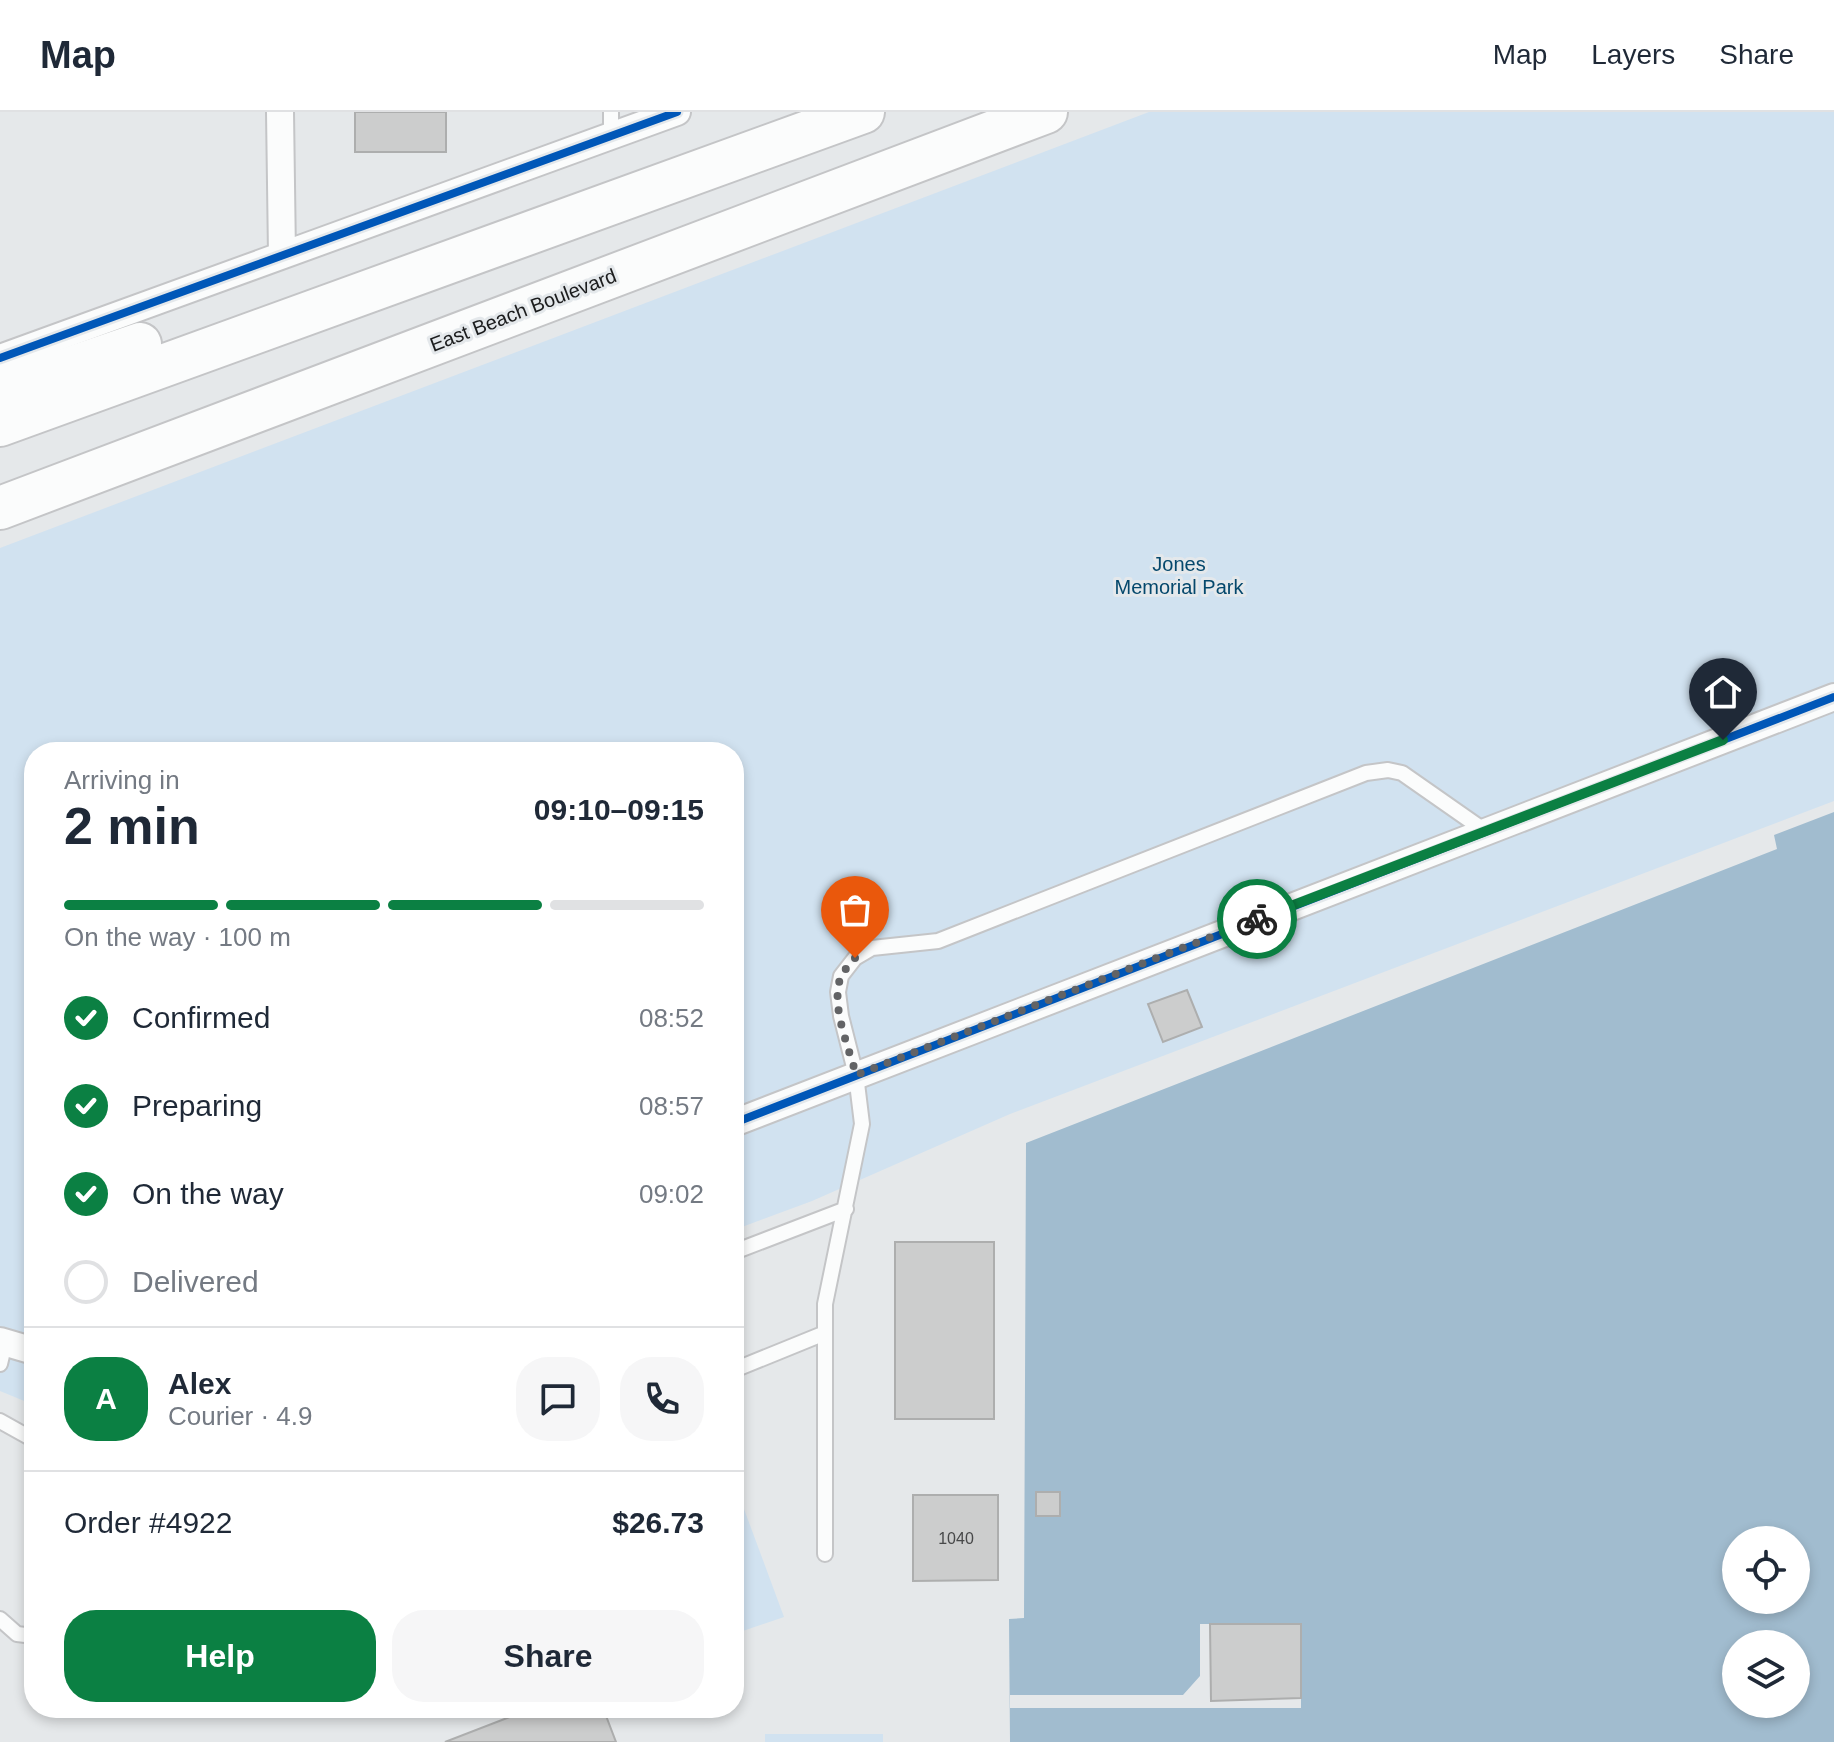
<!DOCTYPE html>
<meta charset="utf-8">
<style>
:root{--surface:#fff;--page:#f6f6f7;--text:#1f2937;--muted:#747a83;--line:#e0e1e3;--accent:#0b8043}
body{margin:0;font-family:Arial,sans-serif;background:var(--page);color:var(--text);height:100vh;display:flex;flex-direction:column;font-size:30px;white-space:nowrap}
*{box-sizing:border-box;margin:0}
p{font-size:26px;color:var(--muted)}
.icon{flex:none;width:44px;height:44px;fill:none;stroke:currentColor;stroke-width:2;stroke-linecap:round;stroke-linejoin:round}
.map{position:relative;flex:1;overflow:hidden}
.side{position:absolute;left:24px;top:630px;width:720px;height:976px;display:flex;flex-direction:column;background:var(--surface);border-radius:32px;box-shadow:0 4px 12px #0003}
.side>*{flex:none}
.buttons{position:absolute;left:1722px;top:1414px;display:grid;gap:16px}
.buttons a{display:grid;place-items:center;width:88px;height:88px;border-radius:50%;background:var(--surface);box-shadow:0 4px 12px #0003;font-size:40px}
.pin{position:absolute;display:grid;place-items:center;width:68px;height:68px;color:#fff;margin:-82px -34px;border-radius:50% 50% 50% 0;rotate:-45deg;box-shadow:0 0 8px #0007}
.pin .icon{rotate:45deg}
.courier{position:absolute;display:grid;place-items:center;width:80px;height:80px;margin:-40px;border:6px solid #0b8043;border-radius:50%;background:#fff;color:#222;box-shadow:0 2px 10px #0007}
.headline em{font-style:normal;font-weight:700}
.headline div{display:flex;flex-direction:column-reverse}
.headline{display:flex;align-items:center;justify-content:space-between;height:136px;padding:0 40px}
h1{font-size:52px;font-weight:700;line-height:60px}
.bar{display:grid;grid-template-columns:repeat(4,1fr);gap:12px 8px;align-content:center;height:96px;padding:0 40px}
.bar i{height:10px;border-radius:6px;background:var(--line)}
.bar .current{background:var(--accent)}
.bar p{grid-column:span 4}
.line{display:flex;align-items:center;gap:20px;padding:0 40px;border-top:2px solid var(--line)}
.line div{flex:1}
.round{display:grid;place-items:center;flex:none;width:84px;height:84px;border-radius:32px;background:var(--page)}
ol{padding:0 40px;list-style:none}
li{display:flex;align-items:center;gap:24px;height:88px}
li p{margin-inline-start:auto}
li .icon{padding:8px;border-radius:50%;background:var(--accent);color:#fff;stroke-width:4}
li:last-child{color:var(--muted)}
li i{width:44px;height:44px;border:4px solid var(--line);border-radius:50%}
.action{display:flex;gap:16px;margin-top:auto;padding:16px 40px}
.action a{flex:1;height:92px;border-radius:32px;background:var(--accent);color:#fff;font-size:32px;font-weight:700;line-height:92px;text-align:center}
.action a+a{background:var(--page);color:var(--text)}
header{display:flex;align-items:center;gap:48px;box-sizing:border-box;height:112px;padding:0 40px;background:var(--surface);border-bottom:2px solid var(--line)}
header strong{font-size:38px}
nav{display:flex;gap:44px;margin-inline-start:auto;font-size:28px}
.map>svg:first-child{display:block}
.green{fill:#d1e2f0}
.water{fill:#a1bccf;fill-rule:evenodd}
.pier{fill:#e5e8ea}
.building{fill:#cccdcd;stroke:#adaeae;stroke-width:2}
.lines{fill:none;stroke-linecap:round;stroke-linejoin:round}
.service-casing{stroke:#c4c5c7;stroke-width:18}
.minor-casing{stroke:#c4c5c7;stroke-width:30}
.primary-casing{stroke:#c4c5c7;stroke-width:46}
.service{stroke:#fbfcfc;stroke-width:14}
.minor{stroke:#fbfcfc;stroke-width:26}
.primary{stroke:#fbfcfc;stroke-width:42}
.cycleway-casing{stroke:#e4e8eb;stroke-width:13}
.cycleway{stroke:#0057b8;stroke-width:8}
.done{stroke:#626365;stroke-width:8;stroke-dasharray:0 14.4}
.route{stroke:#0b8043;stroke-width:10}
.labels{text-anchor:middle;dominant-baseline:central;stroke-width:6;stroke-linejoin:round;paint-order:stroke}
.number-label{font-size:16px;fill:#474849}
.street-label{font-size:20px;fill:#1b1c1d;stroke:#e4e8eb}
.park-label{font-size:20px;fill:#05486c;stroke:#e4e8eb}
</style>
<header>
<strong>Map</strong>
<nav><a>Map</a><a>Layers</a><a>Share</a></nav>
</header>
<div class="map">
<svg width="1834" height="1630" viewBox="0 0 1834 1630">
<rect width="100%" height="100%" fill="#e5e8ea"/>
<path class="green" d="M 1149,0 L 1834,0 L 1834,689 L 1010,1002 L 812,1089 L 734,1118 L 734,640 L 34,640 L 34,1293 L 0,1279 L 0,436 Z
M 734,1370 L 784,1505 L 734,1522 Z
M 765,1622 L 883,1622 L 883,1630 L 765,1630 Z"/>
<path class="water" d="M 1834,700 L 1834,1630 L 1010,1630 L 1009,1507 L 1024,1506 L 1026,1031 L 1777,737 L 1774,723 ZM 1736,1428 L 1796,1428 L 1796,1488 L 1736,1488 ZM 1736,1532 L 1796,1532 L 1796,1592 L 1736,1592 Z"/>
<path class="pier" d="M 1200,1512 L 1301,1512 L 1301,1596 L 1010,1596 L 1010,1583 L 1183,1583 L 1200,1564 Z"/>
<path class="building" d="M 355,0 L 446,0 L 446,40 L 355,40 Z
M 1187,878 L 1202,915 L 1163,930 L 1148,892 Z
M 895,1130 L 994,1130 L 994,1307 L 895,1307 Z
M 1036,1380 L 1060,1380 L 1060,1404 L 1036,1404 Z
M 913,1383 L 998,1383 L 998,1468 L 913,1469 Z
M 1210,1512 L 1301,1512 L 1301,1586 L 1211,1589 Z
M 533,1596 L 603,1596 L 616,1630 L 445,1630 Z"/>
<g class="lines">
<g class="service-casing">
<path id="service" d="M 611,0 L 611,24
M 734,1140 L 846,1097
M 0,1252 L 5,1231
M 734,1258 L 825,1221
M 0,1309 L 34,1328
M 825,1442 L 825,1192 L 862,1012 L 856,963 L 841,904 L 838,880 L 841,864 L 855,846 L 872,836 L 938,829 L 1366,661 L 1388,658 L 1402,661 L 1485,719
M 0,1507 L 17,1522 L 34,1524"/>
</g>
<g class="minor-casing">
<path id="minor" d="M 280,0 L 282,143
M 0,246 L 677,0
M 734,1011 L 1834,585
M 0,1229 L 34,1239"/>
</g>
<g class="primary-casing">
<path id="primary" d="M 0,280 L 140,232
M 0,313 L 863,0
M 0,396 L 1046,0"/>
</g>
<use href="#service" class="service"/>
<use href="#minor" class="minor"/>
<use href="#primary" class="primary"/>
<g class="cycleway-casing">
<path id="cycleway" d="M 0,246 L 677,0
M 734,1011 L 1834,585"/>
</g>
<use href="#cycleway" class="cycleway"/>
</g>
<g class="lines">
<path class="done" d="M 855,846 C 850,852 843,859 840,867 C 831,896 849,935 856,963 L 1257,807"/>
<path class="route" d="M 1257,807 L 1723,628"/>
</g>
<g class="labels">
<g class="number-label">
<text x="956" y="1426">1040</text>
</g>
<g class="street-label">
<text transform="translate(523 198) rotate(-21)">East Beach Boulevard</text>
</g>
<g class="park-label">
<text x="1179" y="452">Jones<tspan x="1179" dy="23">Memorial Park</tspan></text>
</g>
</g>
</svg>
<div class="buttons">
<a><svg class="icon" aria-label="locate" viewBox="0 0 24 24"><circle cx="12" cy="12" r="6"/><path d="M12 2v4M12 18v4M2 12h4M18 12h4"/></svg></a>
<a><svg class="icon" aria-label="layers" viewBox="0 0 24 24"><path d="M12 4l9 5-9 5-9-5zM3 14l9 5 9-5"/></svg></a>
</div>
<div class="pin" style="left:855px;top:846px;background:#ea580c"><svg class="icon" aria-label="bag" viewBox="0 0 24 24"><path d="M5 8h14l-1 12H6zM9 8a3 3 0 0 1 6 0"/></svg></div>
<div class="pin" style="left:1723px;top:628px;background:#1f2937"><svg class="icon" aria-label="home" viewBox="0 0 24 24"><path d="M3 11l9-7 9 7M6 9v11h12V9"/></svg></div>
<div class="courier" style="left:1257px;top:807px"><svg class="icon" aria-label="bike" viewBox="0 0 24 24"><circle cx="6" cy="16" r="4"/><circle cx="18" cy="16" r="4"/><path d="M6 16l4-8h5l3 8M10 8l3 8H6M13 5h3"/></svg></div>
<section class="side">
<div class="headline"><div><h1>2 min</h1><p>Arriving in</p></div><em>09:10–09:15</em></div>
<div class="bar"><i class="current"></i><i class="current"></i><i class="current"></i><i></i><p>On the way · 100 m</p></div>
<ol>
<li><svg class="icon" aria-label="check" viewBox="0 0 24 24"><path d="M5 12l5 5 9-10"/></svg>Confirmed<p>08:52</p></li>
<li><svg class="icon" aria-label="check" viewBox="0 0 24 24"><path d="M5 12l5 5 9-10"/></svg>Preparing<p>08:57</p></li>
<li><svg class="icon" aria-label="check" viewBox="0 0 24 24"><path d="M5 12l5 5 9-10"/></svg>On the way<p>09:02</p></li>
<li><i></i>Delivered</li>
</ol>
<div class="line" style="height:144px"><b class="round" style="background:var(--accent);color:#fff">A</b><div><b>Alex</b><p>Courier · 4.9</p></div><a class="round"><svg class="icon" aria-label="chat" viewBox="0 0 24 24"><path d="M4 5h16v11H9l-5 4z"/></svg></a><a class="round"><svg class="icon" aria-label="phone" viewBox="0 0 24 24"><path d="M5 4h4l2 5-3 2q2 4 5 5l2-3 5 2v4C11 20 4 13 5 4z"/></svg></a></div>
<div class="line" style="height:104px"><div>Order #4922</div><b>$26.73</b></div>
<div class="action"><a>Help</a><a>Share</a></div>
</section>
</div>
